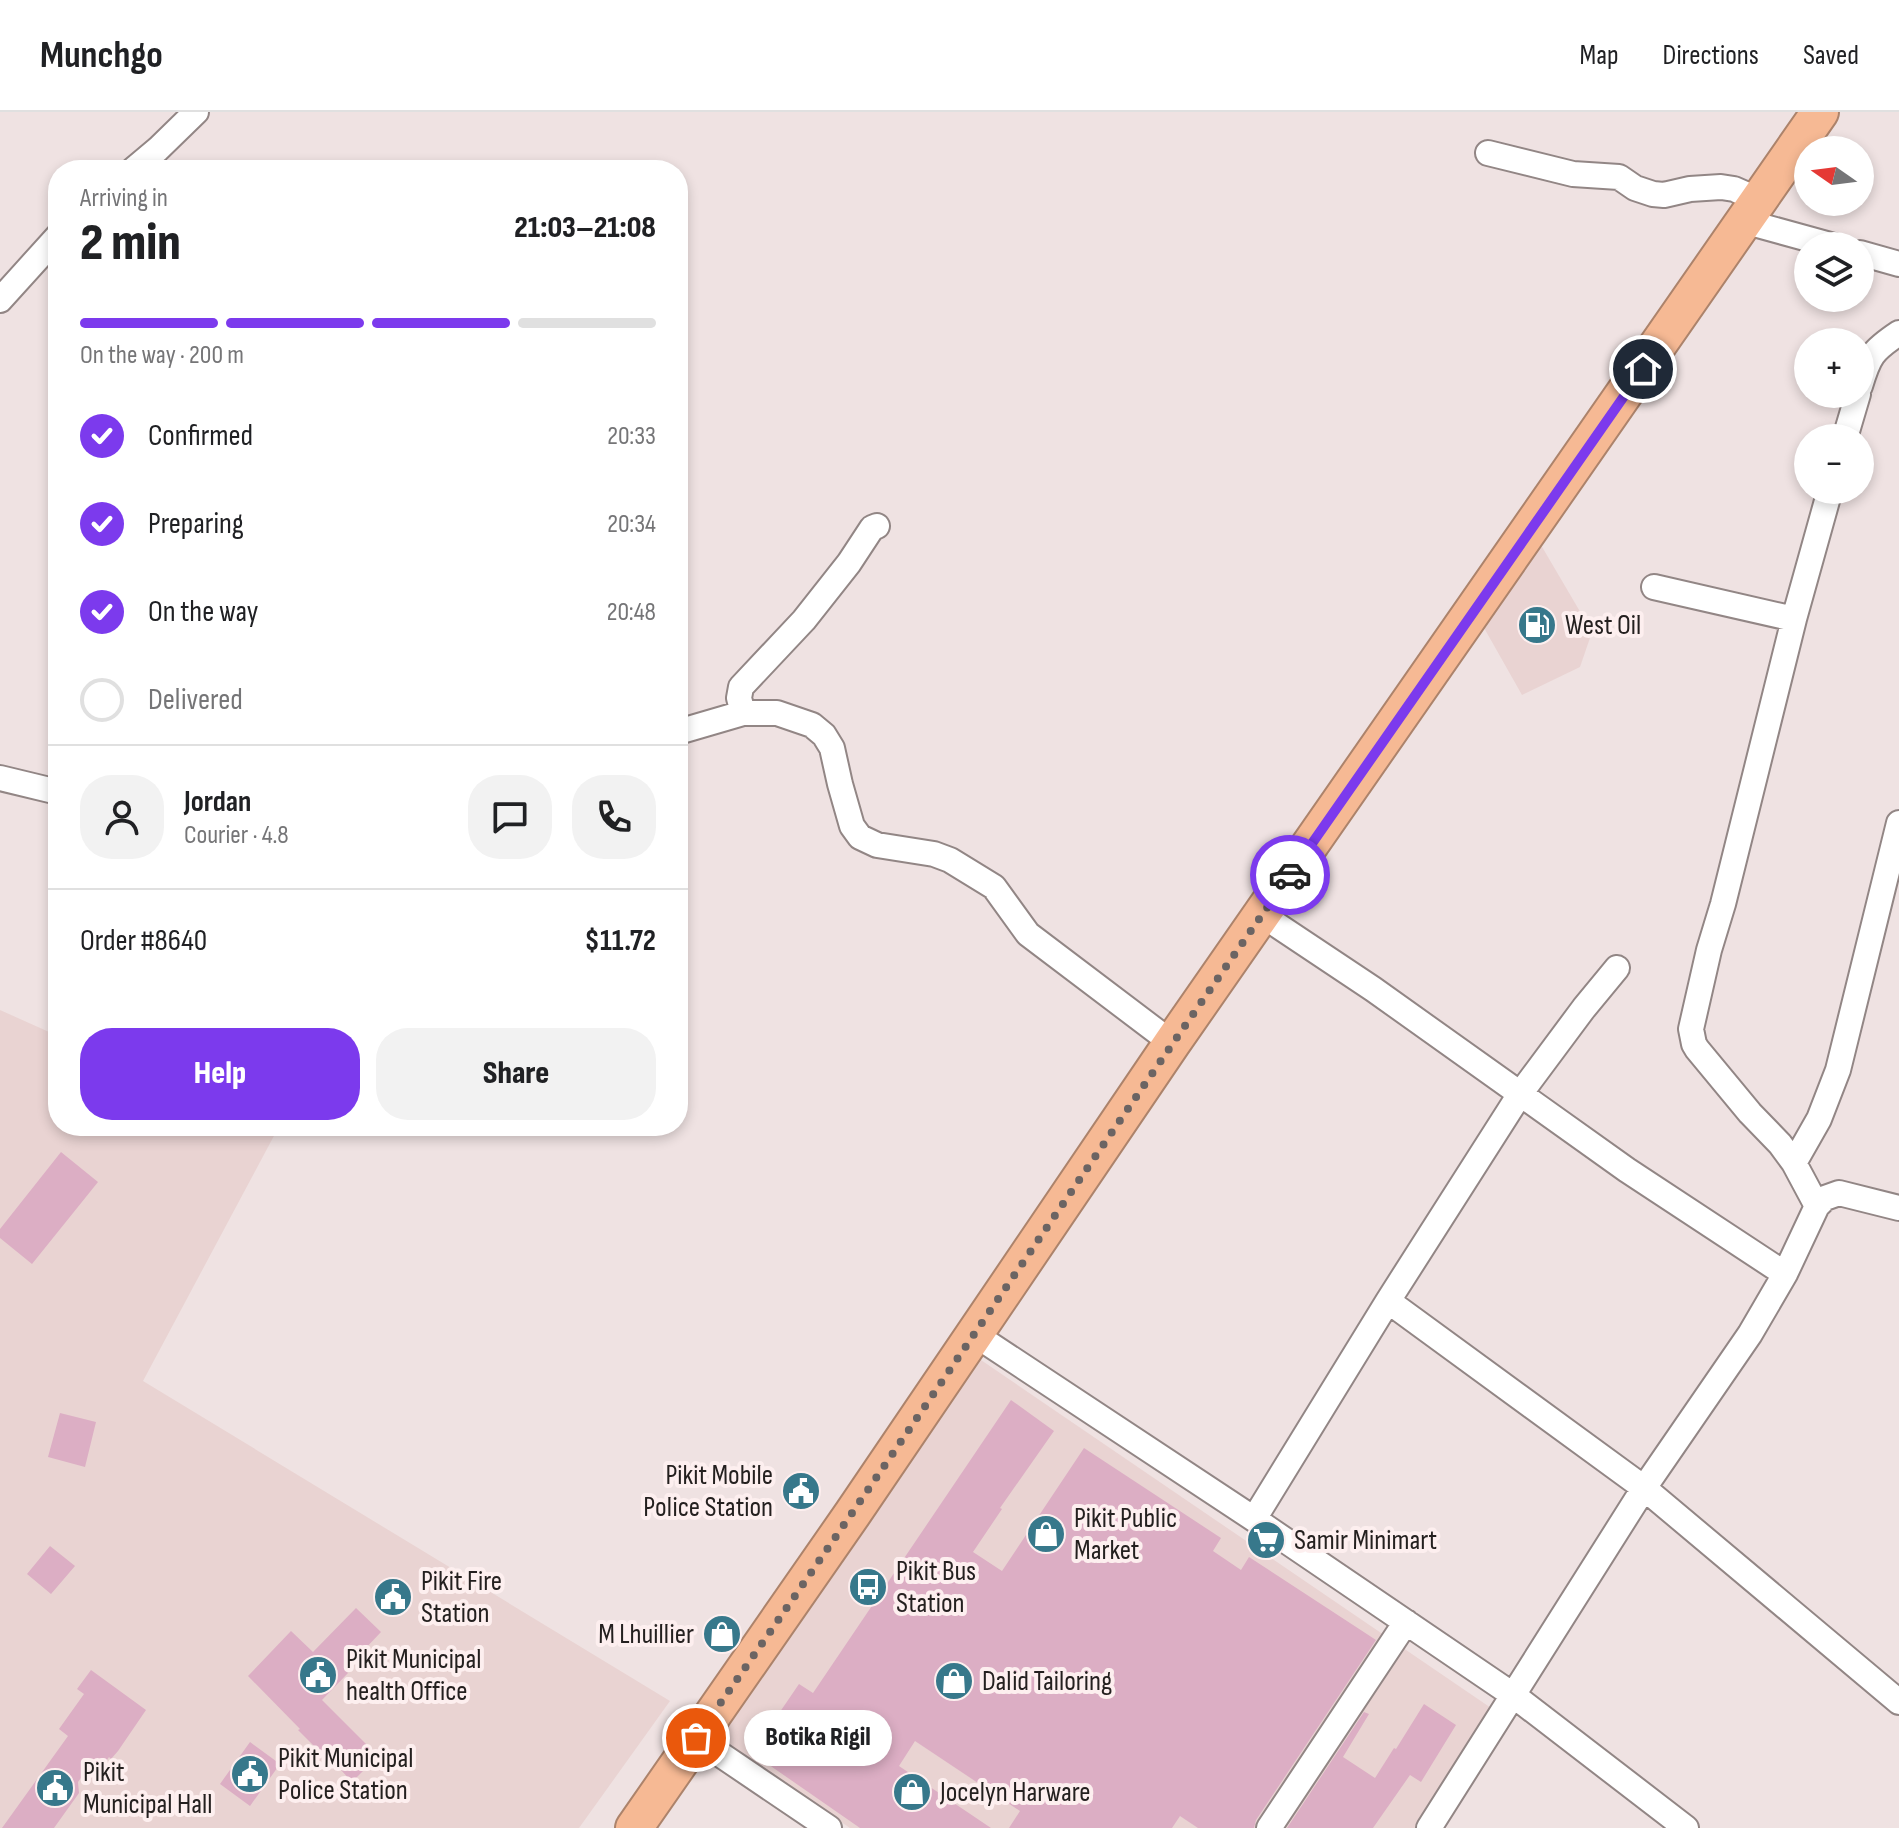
<!DOCTYPE html>
<meta charset="utf-8">
<style>
:root{--surface:#fff;--page:#f2f2f2;--text:#202124;--muted:#757577;--line:#e0e0e0;--accent:#7c3aed}
body{margin:0;font-family:"Sofia Sans Condensed",sans-serif;background:var(--page);color:var(--text);height:100vh;display:flex;flex-direction:column;font-size:30px;white-space:nowrap}
*{box-sizing:border-box;margin:0}
p{font-size:26px;color:var(--muted)}
.icon{flex:none;width:44px;height:44px;fill:none;stroke:currentColor;stroke-width:2;stroke-linecap:round;stroke-linejoin:round}
.map{position:relative;flex:1;overflow:hidden}
.details{position:absolute;left:48px;top:48px;width:640px;height:976px;display:flex;flex-direction:column;background:var(--surface);border-radius:32px;box-shadow:0 4px 12px #0003}
.details>*{flex:none}
.needle{width:52px;rotate:284deg}
.fabs{position:absolute;left:1794px;top:24px;display:grid;gap:16px}
.fabs a{display:grid;place-items:center;width:80px;height:80px;border-radius:50%;background:var(--surface);box-shadow:0 4px 12px #0003;font-size:40px}
.pin{position:absolute;display:grid;place-items:center;width:68px;height:68px;color:#fff;margin:-34px;border:4px solid #fff;border-radius:50%;box-shadow:0 2px 8px #0007}
.courier{position:absolute;display:grid;place-items:center;width:80px;height:80px;margin:-40px;border:6px solid #7c3aed;border-radius:50%;background:#fff;color:#222;box-shadow:0 2px 10px #0007}
.bubble{position:absolute;height:56px;border-radius:28px;background:var(--surface);box-shadow:0 4px 12px #0003;font-size:26px;font-weight:800;line-height:56px;text-align:center}
.overview em{font-style:normal;font-weight:800}
.overview div{display:flex;flex-direction:column-reverse}
.overview{display:flex;align-items:center;justify-content:space-between;height:136px;padding:0 32px}
h1{font-size:52px;font-weight:800;line-height:60px}
.bar{display:grid;grid-template-columns:repeat(4,1fr);gap:12px 8px;align-content:center;height:96px;padding:0 32px}
.bar i{height:10px;border-radius:6px;background:var(--line)}
.bar .active{background:var(--accent)}
.bar p{grid-column:span 4}
.line{display:flex;align-items:center;gap:20px;padding:0 32px;border-top:2px solid var(--line)}
.line div{flex:1}
.round{display:grid;place-items:center;flex:none;width:84px;height:84px;border-radius:32px;background:var(--page)}
ol{padding:0 32px;list-style:none}
li{display:flex;align-items:center;gap:24px;height:88px}
li p{margin-inline-start:auto}
li .icon{padding:8px;border-radius:50%;background:var(--accent);color:#fff;stroke-width:4}
li:last-child{color:var(--muted)}
li i{width:44px;height:44px;border:4px solid var(--line);border-radius:50%}
.action{display:flex;gap:16px;margin-top:auto;padding:16px 32px}
.action a{flex:1;height:92px;border-radius:32px;background:var(--accent);color:#fff;font-size:32px;font-weight:800;line-height:92px;text-align:center}
.action a+a{background:var(--page);color:var(--text)}
header{display:flex;align-items:center;gap:48px;box-sizing:border-box;height:112px;padding:0 40px;background:var(--surface);border-bottom:2px solid var(--line)}
header strong{font-size:38px}
nav{display:flex;gap:44px;margin-inline-start:auto;font-size:28px}
.map>svg:first-child{display:block}
.built{fill:#e9d3d2}
.building{fill:#dcaec4}
.lines{fill:none;stroke-linecap:round;stroke-linejoin:round}
.minor-casing{stroke:#928685;stroke-width:28}
.highway-casing{stroke:#ac836b;stroke-width:40}
.minor{stroke:#fff;stroke-width:24}
.highway{stroke:#f6b994;stroke-width:36}
.done{stroke:#6b6463;stroke-width:8;stroke-dasharray:0 14.4}
.route{stroke:#7c3aed;stroke-width:10}
.labels{text-anchor:middle;dominant-baseline:central;stroke-width:8;stroke-linejoin:round;paint-order:stroke}
.poi-label{font-size:28px;fill:#24201f;stroke:#fdefef;text-anchor:start}
</style>
<header>
<strong>Munchgo</strong>
<nav><a>Map</a><a>Directions</a><a>Saved</a></nav>
</header>
<div class="map">
<svg width="1899" height="1716" viewBox="0 0 1899 1716">
<rect width="100%" height="100%" fill="#efe2e2"/>
<path class="built" d="M 1538,428 L 1592,520 L 1580,555 L 1522,583 L 1479,507 Z
M 0,898 L 58,924 L 58,1014 L 263,1014 L 276,1020 L 143,1269 L 670,1589 L 579,1716 L 0,1716 Z
M 978,1246 L 1494,1598 L 1417,1716 L 850,1716 L 714,1624 Z"/>
<path class="building" d="M 1536,498 L 1550,509 L 1537,527 L 1523,516 Z
M 61,1040 L 98,1070 L 32,1152 L 0,1126 L 0,1117 Z
M 1011,1288 L 1054,1319 L 1000,1396 L 1002,1397 L 973,1440 L 1002,1459 L 1084,1336 L 1221,1426 L 1213,1439 L 1241,1458 L 1249,1445 L 1376,1528 L 1256,1708 L 1254,1716 L 1198,1716 L 1180,1704 L 1172,1716 L 1009,1716 L 1020,1699 L 915,1629 L 899,1654 L 991,1716 L 860,1716 L 752,1641 L 799,1572 L 813,1581 Z
M 60,1301 L 96,1310 L 85,1355 L 48,1345 Z
M 50,1434 L 75,1454 L 51,1482 L 27,1462 Z
M 356,1496 L 381,1520 L 345,1558 L 348,1561 L 322,1588 L 378,1644 L 352,1670 L 330,1646 L 328,1648 L 298,1618 L 300,1617 L 248,1564 L 291,1519 L 313,1540 Z
M 91,1558 L 146,1598 L 118,1639 L 111,1647 L 109,1645 L 100,1658 L 91,1652 L 78,1670 L 79,1681 L 54,1716 L 2,1716 L 68,1624 L 59,1617 L 84,1582 L 77,1577 Z
M 1424,1592 L 1456,1613 L 1421,1670 L 1410,1663 L 1373,1716 L 1287,1716 L 1364,1600 L 1369,1602 L 1343,1645 L 1375,1666 L 1394,1636 L 1396,1637 Z
M 250,1630 L 280,1652 L 250,1694 L 220,1672 Z"/>
<g class="lines">
<g class="minor-casing">
<path id="minor" d="M 1488,41 L 1573,62 L 1619,65 L 1635,76 L 1653,82 L 1664,83 L 1690,77 L 1721,75 L 1734,77 L 1759,88
M 133,58 L 158,37 L 196,0
M 1743,109 L 1834,134
M 1860,141 L 1899,152
M 0,188 L 58,124
M 1860,274 C 1869,244 1872,239 1899,221
M 1845,326 L 1858,282
M 1654,475 L 1794,507
M 743,601 L 739,586 L 741,575 L 804,508 L 849,451 L 872,416 L 877,414
M 678,620 L 743,601 L 777,601 L 812,613 L 824,623 L 832,636 L 840,672 L 852,714 L 860,725 L 877,733 L 934,742 L 950,748 L 994,775 L 1028,822 L 1172,931
M 0,666 L 58,680
M 1262,803 L 1373,877 L 1627,1058 L 1785,1162
M 1794,1051 L 1819,1007 L 1838,958 L 1899,711
M 1817,1094 L 1794,1051 L 1780,1032 L 1750,1001 L 1697,937 L 1694,932 L 1691,917 L 1709,838 L 1723,792 L 1794,507 L 1830,378
M 1388,1189 L 1644,1376 L 1899,1590
M 974,1222 L 1254,1407 L 1513,1583 L 1686,1716
M 1254,1407 L 1388,1189 L 1520,982 L 1584,896 L 1617,856
M 696,1626 L 829,1716
M 1269,1716 L 1406,1510
M 1429,1716 L 1644,1376 L 1750,1222 L 1785,1162 L 1817,1094 L 1825,1086 L 1839,1081 L 1899,1096"/>
</g>
<g class="highway-casing">
<path id="highway" d="M 634,1716 L 853,1401 L 1172,931 L 1820,0"/>
</g>
<use href="#minor" class="minor"/>
<use href="#highway" class="highway"/>
</g>
<g class="lines">
<path class="done" d="M 696,1626 C 897,1340 1089,1049 1290,763"/>
<path class="route" d="M 1290,763 L 1643,257"/>
</g>
<defs>
<g id="fuel-disc" transform="scale(2)"><circle r="9.5" fill="#37788b" stroke="#fdefef"/><path d="M-5.5-6h7V0h2V4h1.3V-2.5L3-4.5l.8-.8L6-3V5H2.5V1h-1V6h-7ZM-4.2-4.7v3.2H.2V-4.7Z" fill="#fff"/></g>
<g id="civic-disc" transform="scale(2)"><circle r="9.5" fill="#37788b" stroke="#fdefef"/><path d="M-.6-6.5H3V-4.5H.6V-3L4-1V1h2V6H-6V1h2V-1L-.6-3ZM-1.2 2.5V6h2.4V2.5Z" fill="#fff"/></g>
<g id="shop-disc" transform="scale(2)"><circle r="9.5" fill="#37788b" stroke="#fdefef"/><path d="M-5-2.5h2.3a2.7 3.5 0 0 1 5.4 0H5L5.5 6h-11ZM-1.5-2.5h3a1.5 2.3 0 0 0-3 0Z" fill="#fff"/></g>
<g id="supermarket-disc" transform="scale(2)"><circle r="9.5" fill="#37788b" stroke="#fdefef"/><path d="M-6-5.5h2.5l.6 2H6L4.5 2H-2.5L-4.4-4H-6ZM-1.5 3.2a1.3 1.3 0 1 0 .1 0ZM3 3.2a1.3 1.3 0 1 0 .1 0Z" fill="#fff"/></g>
<g id="bus-disc" transform="scale(2)"><circle r="9.5" fill="#37788b" stroke="#fdefef"/><path d="M-5-6H5V4H4V6H2V4H-2V6H-4V4H-5ZM-3.5-4V0h7V-4ZM-3.5 1.2v1.5H-2V1.2ZM2 1.2v1.5H3.5V1.2Z" fill="#fff"/></g>
</defs>
<g fill-rule="evenodd">
<use href="#fuel-disc" x="1537" y="513"/>
<use href="#civic-disc" x="801" y="1379"/>
<use href="#shop-disc" x="1046" y="1422"/>
<use href="#supermarket-disc" x="1266" y="1428"/>
<use href="#bus-disc" x="868" y="1475"/>
<use href="#civic-disc" x="393" y="1485"/>
<use href="#shop-disc" x="722" y="1522"/>
<use href="#civic-disc" x="318" y="1563"/>
<use href="#shop-disc" x="954" y="1569"/>
<use href="#civic-disc" x="250" y="1662"/>
<use href="#civic-disc" x="55" y="1676"/>
<use href="#shop-disc" x="912" y="1680"/>
</g>
<g class="labels">
<g class="poi-label">
<text x="1565" y="513">West Oil</text>
<text x="773" y="1363" text-anchor="end">Pikit Mobile<tspan x="773" dy="32">Police Station</tspan></text>
<text x="1074" y="1406">Pikit Public<tspan x="1074" dy="32">Market</tspan></text>
<text x="1294" y="1428">Samir Minimart</text>
<text x="896" y="1459">Pikit Bus<tspan x="896" dy="32">Station</tspan></text>
<text x="421" y="1469">Pikit Fire<tspan x="421" dy="32">Station</tspan></text>
<text x="694" y="1522" text-anchor="end">M Lhuillier</text>
<text x="346" y="1547">Pikit Municipal<tspan x="346" dy="32">health Office</tspan></text>
<text x="982" y="1569">Dalid Tailoring</text>
<text x="278" y="1646">Pikit Municipal<tspan x="278" dy="32">Police Station</tspan></text>
<text x="83" y="1660">Pikit<tspan x="83" dy="32">Municipal Hall</tspan></text>
<text x="940" y="1680">Jocelyn Harware</text>
</g>
</g>
</svg>
<div class="fabs">
<a><svg class="needle" viewBox="-14 -14 28 28"><path d="M0-13l5 13h-10z" fill="#e53935"/><path d="M0 13l5-13h-10z" fill="#757577"/></svg></a>
<a><svg class="icon" aria-label="layers" viewBox="0 0 24 24"><path d="M12 4l9 5-9 5-9-5zM3 14l9 5 9-5"/></svg></a>
<a>+</a>
<a>−</a>
</div>
<div class="pin" style="left:696px;top:1626px;background:#ea580c"><svg class="icon" aria-label="bag" viewBox="0 0 24 24"><path d="M5 8h14l-1 12H6zM9 8a3 3 0 0 1 6 0"/></svg></div>
<div class="pin" style="left:1643px;top:257px;background:#1f2937"><svg class="icon" aria-label="home" viewBox="0 0 24 24"><path d="M3 11l9-7 9 7M6 9v11h12V9"/></svg></div>
<div class="courier" style="left:1290px;top:763px"><svg class="icon" aria-label="car" viewBox="0 0 24 24"><path d="M5 17H2v-5l4-1 3-4h7l3 4 3 1v5h-3M9 17h6M6 11h13"/><circle cx="7" cy="17" r="2"/><circle cx="17" cy="17" r="2"/></svg></div>
<div class="bubble" style="left:744px;top:1598px;width:148px">Botika Rigil</div>
<section class="details">
<div class="overview"><div><h1>2 min</h1><p>Arriving in</p></div><em>21:03–21:08</em></div>
<div class="bar"><i class="active"></i><i class="active"></i><i class="active"></i><i></i><p>On the way · 200 m</p></div>
<ol>
<li><svg class="icon" aria-label="check" viewBox="0 0 24 24"><path d="M5 12l5 5 9-10"/></svg>Confirmed<p>20:33</p></li>
<li><svg class="icon" aria-label="check" viewBox="0 0 24 24"><path d="M5 12l5 5 9-10"/></svg>Preparing<p>20:34</p></li>
<li><svg class="icon" aria-label="check" viewBox="0 0 24 24"><path d="M5 12l5 5 9-10"/></svg>On the way<p>20:48</p></li>
<li><i></i>Delivered</li>
</ol>
<div class="line" style="height:144px"><a class="round"><svg class="icon" aria-label="person" viewBox="0 0 24 24"><circle cx="12" cy="8" r="4"/><path d="M4 21q1-7 8-7t8 7"/></svg></a><div><b>Jordan</b><p>Courier · 4.8</p></div><a class="round"><svg class="icon" aria-label="chat" viewBox="0 0 24 24"><path d="M4 5h16v11H9l-5 4z"/></svg></a><a class="round"><svg class="icon" aria-label="phone" viewBox="0 0 24 24"><path d="M5 4h4l2 5-3 2q2 4 5 5l2-3 5 2v4C11 20 4 13 5 4z"/></svg></a></div>
<div class="line" style="height:104px"><div>Order #8640</div><b>$11.72</b></div>
<div class="action"><a>Help</a><a>Share</a></div>
</section>
</div>
